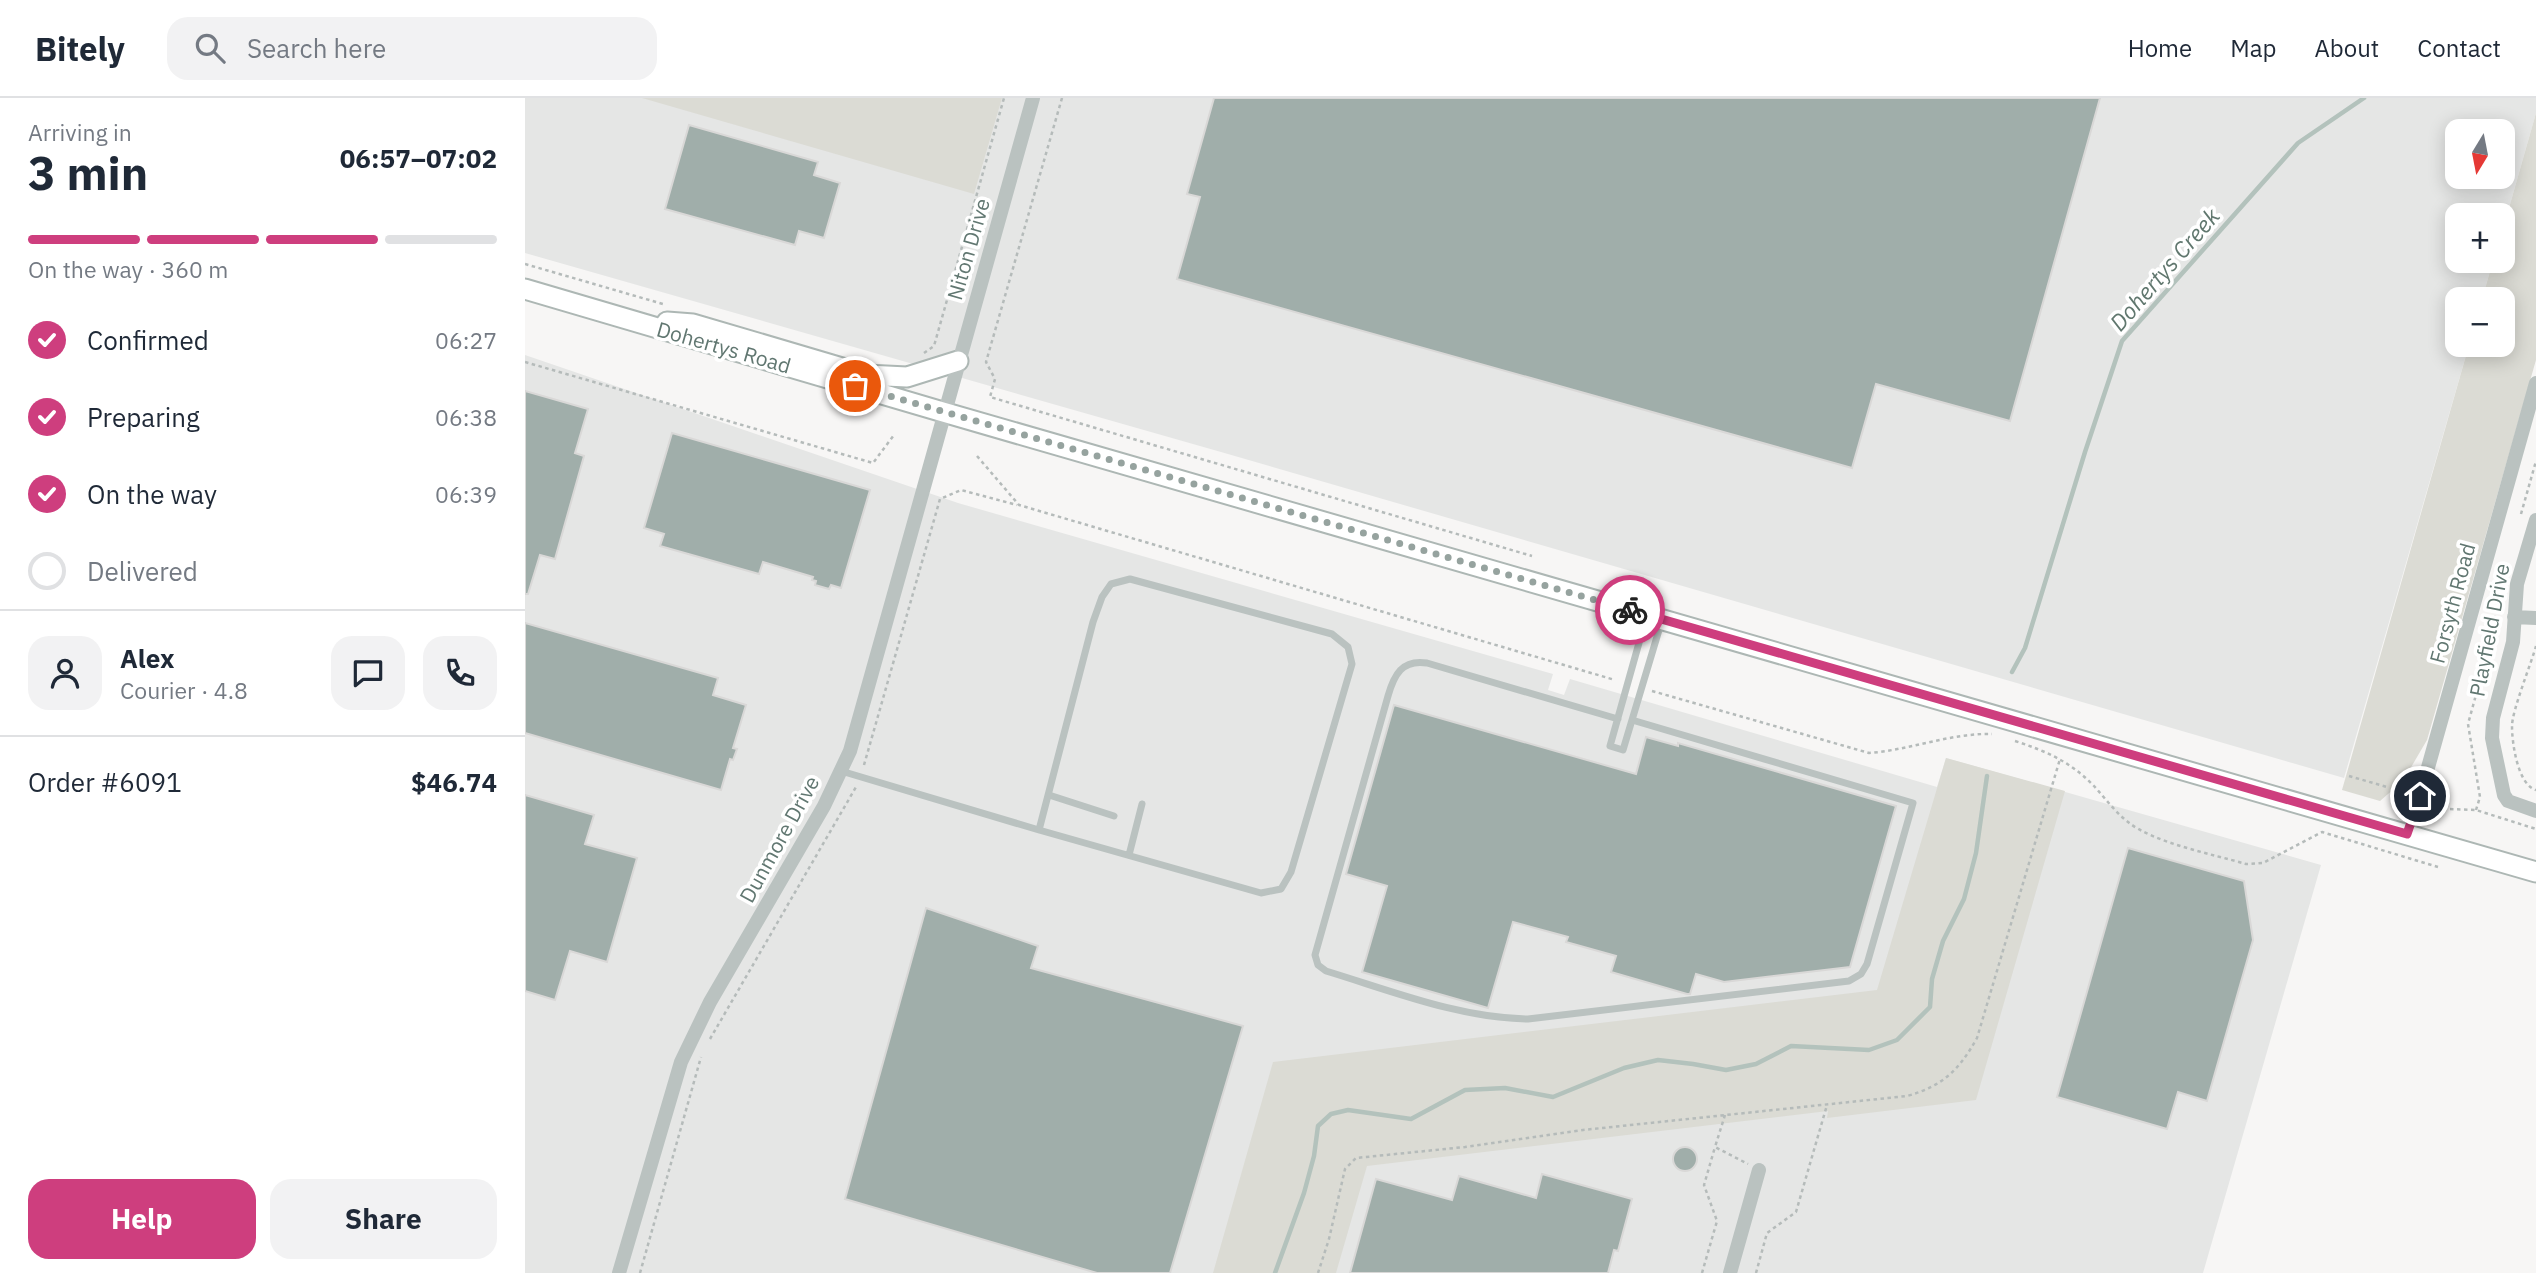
<!DOCTYPE html>
<meta charset="utf-8">
<style>
:root{--surface:#fff;--page:#f2f2f3;--text:#1f2937;--muted:#747a83;--line:#e0e1e3;--accent:#ce3e7e}
body{margin:0;font-family:"IBM Plex Sans",sans-serif;background:var(--page);color:var(--text);height:100vh;display:flex;flex-direction:column;font-size:26px;white-space:nowrap}
*{box-sizing:border-box;margin:0}
p{font-size:23px;color:var(--muted)}
.icon{flex:none;width:38px;height:38px;fill:none;stroke:currentColor;stroke-width:2;stroke-linecap:round;stroke-linejoin:round}
.map{position:relative;flex:1;overflow:hidden}
.sheet{display:flex;flex-direction:column;background:var(--surface);width:525px}
.sheet>*{flex:none}
.needle{width:46px;rotate:190deg}
.tools{position:absolute;left:1920px;top:21px;display:grid;gap:14px}
.tools a{display:grid;place-items:center;width:70px;height:70px;border-radius:14px;background:var(--surface);box-shadow:0 4px 18px #0003;font-size:35px}
.pin{position:absolute;display:grid;place-items:center;width:60px;height:60px;color:#fff;margin:-30px;border:4px solid #fff;border-radius:50%;box-shadow:0 2px 7px #0007}
.courier{position:absolute;display:grid;place-items:center;width:70px;height:70px;margin:-35px;border:5px solid #ce3e7e;border-radius:50%;background:#fff;color:#222;box-shadow:0 2px 9px #0007}
.headline em{font-style:normal;font-weight:700}
.headline div{display:flex;flex-direction:column-reverse}
.headline{display:flex;align-items:center;justify-content:space-between;height:119px;padding:0 28px}
h1{font-size:46px;font-weight:700;line-height:52px}
.bar{display:grid;grid-template-columns:repeat(4,1fr);gap:10px 7px;align-content:center;height:84px;padding:0 28px}
.bar i{height:9px;border-radius:5px;background:var(--line)}
.bar .current{background:var(--accent)}
.bar p{grid-column:span 4}
.line{display:flex;align-items:center;gap:18px;padding:0 28px;border-top:2px solid var(--line)}
.line div{flex:1}
.round{display:grid;place-items:center;flex:none;width:74px;height:74px;border-radius:21px;background:var(--page)}
ol{padding:0 28px;list-style:none}
li{display:flex;align-items:center;gap:21px;height:77px}
li p{margin-inline-start:auto}
li .icon{padding:7px;border-radius:50%;background:var(--accent);color:#fff;stroke-width:4}
li:last-child{color:var(--muted)}
li i{width:38px;height:38px;border:4px solid var(--line);border-radius:50%}
.action{display:flex;gap:14px;margin-top:auto;padding:14px 28px}
.action a{flex:1;height:80px;border-radius:21px;background:var(--accent);color:#fff;font-size:28px;font-weight:700;line-height:80px;text-align:center}
.action a+a{background:var(--page);color:var(--text)}
header{display:flex;align-items:center;gap:42px;box-sizing:border-box;height:98px;padding:0 35px;background:var(--surface);border-bottom:2px solid var(--line)}
header strong{font-size:33px}
nav{display:flex;gap:38px;margin-inline-start:auto;font-size:24px}
.search{width:490px;height:63px;background:var(--page);display:flex;align-items:center;gap:18px;box-sizing:border-box;padding:0 24px;border-radius:21px;color:var(--muted);font-size:26px}
main{display:flex;flex:1;min-height:0}
.map>svg:first-child{display:block}
.built{fill:#e5e6e5;fill-rule:evenodd}
.green{fill:#dbdbd4}
.lines{fill:none;stroke-linecap:round;stroke-linejoin:round}
.stream{stroke:#b3c2bc;stroke-width:4.5}
.building{fill:#a0aeaa;stroke:#d9d8d7;stroke-width:2}
.secondary-casing{stroke:#adb7b4;stroke-width:23}
.path{stroke:#b5bbba;stroke-width:2.5;stroke-dasharray:3.5 3.5;stroke-linecap:butt}
.lane{stroke:#bac2c0;stroke-width:7}
.street{stroke:#bac2c0;stroke-width:14}
.secondary{stroke:#fff;stroke-width:19}
.done{stroke:#96a39f;stroke-width:7;stroke-dasharray:0 12.6}
.route{stroke:#ce3e7e;stroke-width:9}
.labels{text-anchor:middle;dominant-baseline:central;stroke-width:7;stroke-linejoin:round;paint-order:stroke}
.street-label{font-size:21px;fill:#617771;stroke:#fff}
.water-label{font-size:23px;font-style:italic;fill:#60776e;stroke:#fff}
</style>
<header>
<strong>Bitely</strong>
<div class="search"><svg class="icon" aria-label="search" viewBox="0 0 24 24"><circle cx="10" cy="10" r="6"/><path d="M15 15l6 6"/></svg>Search here</div>
<nav><a>Home</a><a>Map</a><a>About</a><a>Contact</a></nav>
</header>
<main>
<section class="sheet">
<div class="headline"><div><h1>3 min</h1><p>Arriving in</p></div><em>06:57–07:02</em></div>
<div class="bar"><i class="current"></i><i class="current"></i><i class="current"></i><i></i><p>On the way · 360 m</p></div>
<ol>
<li><svg class="icon" aria-label="check" viewBox="0 0 24 24"><path d="M5 12l5 5 9-10"/></svg>Confirmed<p>06:27</p></li>
<li><svg class="icon" aria-label="check" viewBox="0 0 24 24"><path d="M5 12l5 5 9-10"/></svg>Preparing<p>06:38</p></li>
<li><svg class="icon" aria-label="check" viewBox="0 0 24 24"><path d="M5 12l5 5 9-10"/></svg>On the way<p>06:39</p></li>
<li><i></i>Delivered</li>
</ol>
<div class="line" style="height:126px"><a class="round"><svg class="icon" aria-label="person" viewBox="0 0 24 24"><circle cx="12" cy="8" r="4"/><path d="M4 21q1-7 8-7t8 7"/></svg></a><div><b>Alex</b><p>Courier · 4.8</p></div><a class="round"><svg class="icon" aria-label="chat" viewBox="0 0 24 24"><path d="M4 5h16v11H9l-5 4z"/></svg></a><a class="round"><svg class="icon" aria-label="phone" viewBox="0 0 24 24"><path d="M5 4h4l2 5-3 2q2 4 5 5l2-3 5 2v4C11 20 4 13 5 4z"/></svg></a></div>
<div class="line" style="height:91px"><div>Order #6091</div><b>$46.74</b></div>
<div class="action"><a>Help</a><a>Share</a></div>
</section>
<div class="map">
<svg width="2011" height="1175" viewBox="0 0 2011 1175">
<rect width="100%" height="100%" fill="#f7f6f5"/>
<path class="built" d="M 0,0 L 2011,0 L 2011,15 L 1978,131 L 1978,117 L 1932,117 L 1932,163 L 1968,163 L 1957,201 L 1932,201 L 1932,247 L 1944,247 L 1819,680 L 696,354 L 0,155 ZM 1932,33 L 1978,33 L 1978,79 L 1932,79 Z
M 0,257 L 433,405 L 1028,576 L 1023,592 L 1039,597 L 1045,581 L 1412,689 L 1421,660 L 1796,767 L 1678,1175 L 0,1175 Z"/>
<path class="green" d="M 117,0 L 477,0 L 449,96 Z
M 2011,15 L 2011,262 L 1902,642 L 1878,683 L 1855,703 L 1817,692 L 1944,247 L 1978,247 L 1978,201 L 1957,201 L 1968,163 L 1978,163 L 1978,131 Z
M 1421,660 L 1540,693 L 1451,1002 L 1302,1020 L 1303,1013 L 842,1068 L 811,1175 L 688,1175 L 748,964 L 1352,892 Z"/>
<g class="lines">
<path class="stream" d="M 1487,574 L 1500,550 L 1560,354 L 1597,243 L 1773,45 L 1839,0
M 750,1175 L 779,1095 L 789,1058 L 793,1028 L 806,1016 L 823,1012 L 886,1021 L 940,992 L 980,990 L 1028,999 L 1099,970 L 1133,962 L 1168,966 L 1201,972 L 1231,966 L 1266,948 L 1344,952 L 1372,942 L 1405,909 L 1407,881 L 1418,843 L 1439,801 L 1451,755 L 1462,678"/>
</g>
<path class="building" d="M 689,0 L 1575,0 L 1485,323 L 1351,286 L 1327,370 L 652,181 L 675,99 L 662,96 Z
M 164,27 L 293,64 L 289,77 L 315,85 L 299,140 L 274,133 L 270,147 L 140,111 Z
M 0,293 L 63,311 L 50,355 L 59,358 L 30,461 L 15,457 L 3,496 L 0,496 Z
M 147,335 L 345,392 L 316,490 L 306,487 L 304,491 L 290,487 L 291,483 L 287,482 L 288,479 L 238,464 L 234,476 L 135,448 L 139,436 L 119,430 Z
M 0,525 L 193,580 L 188,597 L 221,607 L 208,650 L 212,651 L 208,662 L 205,661 L 196,692 L 0,635 Z
M 869,607 L 1111,676 L 1121,639 L 1153,648 L 1153,645 L 1371,708 L 1325,869 L 1199,884 L 1171,876 L 1165,896 L 1162,896 L 1086,874 L 1091,858 L 1041,844 L 1043,839 L 988,824 L 963,910 L 837,874 L 862,788 L 821,776 Z
M 0,697 L 69,717 L 60,746 L 112,760 L 82,864 L 45,853 L 30,902 L 0,893 Z
M 1603,750 L 1719,783 L 1728,842 L 1682,1003 L 1653,994 L 1642,1031 L 1532,999 Z
M 401,810 L 513,848 L 506,870 L 718,928 L 645,1175 L 572,1175 L 320,1101 Z
M1148 1061a12 12 0 1 1 24 0a12 12 0 1 1-24 0Z
M 1017,1076 L 1107,1101 L 1093,1153 L 1089,1152 L 1083,1175 L 825,1175 L 851,1081 L 927,1102 L 934,1078 L 1011,1100 Z"/>
<g class="lines">
<g class="secondary-casing">
<path id="secondary" d="M 0,191 L 418,314 L 2011,774
M 142,224 L 168,226 L 341,277 L 382,279 L 433,263"/>
</g>
<path class="path" d="M 537,0 L 461,264 L 470,281 L 465,299 L 1007,458
M 0,166 L 138,206
M 399,255 L 409,248 L 479,0
M 0,264 L 348,365 L 369,337
M 452,358 L 494,407 L 1090,582
M 1996,416 L 2011,363
M 2011,548 C 2006,566 1987,613 1987,628 C 1987,646 1993,687 2011,692
M 1127,593 L 1344,655 C 1385,652 1425,635 1467,636
M 1490,643 C 1521,653 1546,664 1569,688 C 1580,700 1590,714 1603,724 C 1629,745 1687,756 1721,766 L 1738,765 L 1797,734 L 1913,769
M 339,667 L 415,401 L 436,392 L 492,407
M 1824,678 L 1862,689
M 1925,711 L 1951,712 L 2011,731
M 1951,712 L 1955,699 L 1943,626 L 1963,553 L 1976,487
M 185,941 L 331,689
M 1200,1017 L 1190,1049 L 1223,1066
M 115,1175 L 176,959
M 793,1175 L 804,1141 L 820,1071 L 831,1060 L 940,1049 L 1058,1032 L 1382,998 C 1418,988 1434,972 1452,940 L 1535,661
M 1177,1175 L 1192,1123 L 1179,1087 L 1190,1049
M 1231,1175 L 1242,1135 L 1271,1114 L 1302,1007"/>
<path class="lane" d="M 1121,520 L 1085,648 L 1098,652 L 1137,522
M 1093,621 L 902,565 C 877,561 869,577 863,598 L 790,857 L 793,867 L 801,873 C 867,893 934,920 1003,921 L 1324,883 L 1336,876 L 1342,866 L 1388,705 L 1107,622
M 316,673 L 514,732 L 568,524 L 577,499 L 586,486 L 605,481 L 807,536 L 823,549 L 827,566 L 766,774 L 756,791 L 736,795 L 514,732
M 524,697 L 589,718
M 604,757 L 617,706"/>
<path class="street" d="M 2011,422 L 1992,486 L 1988,544 L 1968,620 L 1967,640 L 1979,697 L 1983,703 L 2011,713
M 1989,519 L 2011,520
M 1882,736 L 1895,698 L 2011,285
M 94,1175 L 156,964 L 185,904 L 299,708 L 325,653 L 508,0
M 1205,1175 L 1234,1072"/>
<use href="#secondary" class="secondary"/>
</g>
<g class="lines">
<path class="done" d="M 330,288 L 1105,512"/>
<path class="route" d="M 1105,512 L 1882,736 L 1895,698"/>
</g>
<g class="labels">
<g class="street-label">
<text transform="translate(443 151) rotate(-74)">Niton Drive</text>
<text transform="translate(199 249) rotate(16)">Dohertys Road</text>
<text transform="translate(1927 505) rotate(-75)">Forsyth Road</text>
<text transform="translate(1964 532) rotate(-79)">Playfield Drive</text>
<text transform="translate(254 741) rotate(-61)">Dunmore Drive</text>
</g>
<g class="water-label">
<text transform="translate(1639 171) rotate(-49)">Dohertys Creek</text>
</g>
</g>
</svg>
<div class="tools">
<a><svg class="needle" viewBox="-14 -14 28 28"><path d="M0-13l5 13h-10z" fill="#e53935"/><path d="M0 13l5-13h-10z" fill="#747a83"/></svg></a>
<a>+</a>
<a>−</a>
</div>
<div class="pin" style="left:330px;top:288px;background:#ea580c"><svg class="icon" aria-label="bag" viewBox="0 0 24 24"><path d="M5 8h14l-1 12H6zM9 8a3 3 0 0 1 6 0"/></svg></div>
<div class="pin" style="left:1895px;top:698px;background:#1f2937"><svg class="icon" aria-label="home" viewBox="0 0 24 24"><path d="M3 11l9-7 9 7M6 9v11h12V9"/></svg></div>
<div class="courier" style="left:1105px;top:512px"><svg class="icon" aria-label="bike" viewBox="0 0 24 24"><circle cx="6" cy="16" r="4"/><circle cx="18" cy="16" r="4"/><path d="M6 16l4-8h5l3 8M10 8l3 8H6M13 5h3"/></svg></div>
</div>
</main>
